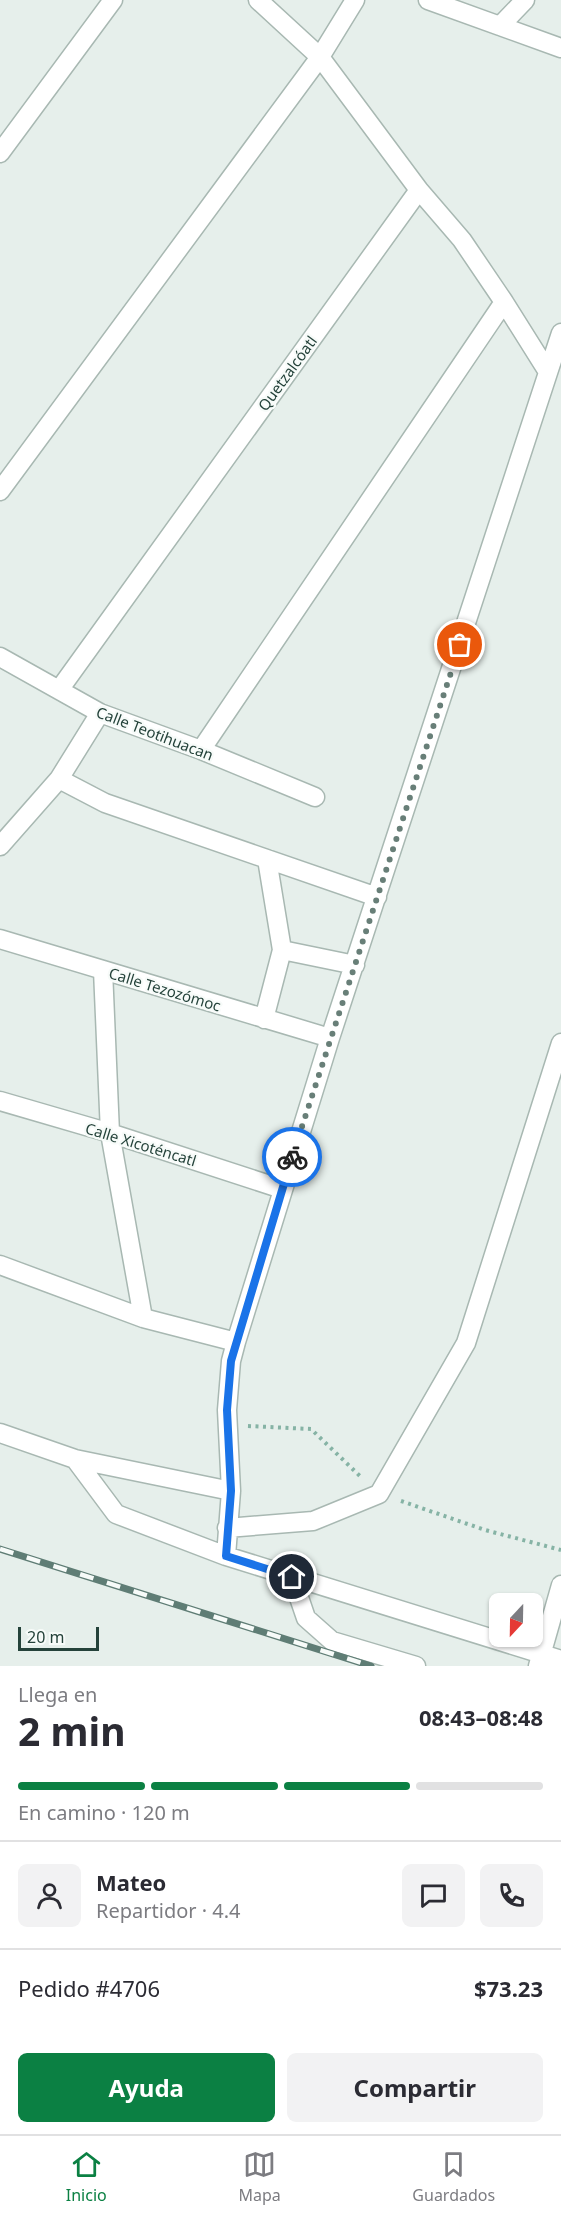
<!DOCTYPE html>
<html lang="es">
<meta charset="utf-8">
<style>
:root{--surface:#fff;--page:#f2f2f3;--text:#2b2b33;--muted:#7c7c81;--line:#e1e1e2;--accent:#0b8043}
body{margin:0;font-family:"Noto Sans",sans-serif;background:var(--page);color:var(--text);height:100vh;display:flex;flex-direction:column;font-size:22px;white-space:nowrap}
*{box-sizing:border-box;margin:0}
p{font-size:20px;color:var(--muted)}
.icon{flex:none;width:33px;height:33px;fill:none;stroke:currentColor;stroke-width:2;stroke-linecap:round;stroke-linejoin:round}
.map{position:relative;height:1666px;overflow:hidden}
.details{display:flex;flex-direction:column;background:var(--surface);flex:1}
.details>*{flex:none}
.needle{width:39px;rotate:202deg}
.controls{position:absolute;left:489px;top:1593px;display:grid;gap:12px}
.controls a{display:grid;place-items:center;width:54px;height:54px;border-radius:9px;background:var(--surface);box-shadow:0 2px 4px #0004;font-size:30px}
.scale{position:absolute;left:18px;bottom:15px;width:81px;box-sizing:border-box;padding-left:6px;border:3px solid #24423a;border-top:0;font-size:16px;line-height:21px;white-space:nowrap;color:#24423a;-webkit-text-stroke:4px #f7fbf9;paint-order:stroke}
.pin{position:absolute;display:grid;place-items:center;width:51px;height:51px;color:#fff;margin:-26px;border:3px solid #fff;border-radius:50%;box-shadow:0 2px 6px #0007}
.courier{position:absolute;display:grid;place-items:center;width:60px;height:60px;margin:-30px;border:4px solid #1a73e8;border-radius:50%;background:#fff;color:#222;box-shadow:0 2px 8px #0007}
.overview em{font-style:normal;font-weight:700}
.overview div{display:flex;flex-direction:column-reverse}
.overview{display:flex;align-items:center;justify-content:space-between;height:102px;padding:0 18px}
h1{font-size:39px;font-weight:700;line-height:45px}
.bar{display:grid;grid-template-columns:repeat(4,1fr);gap:9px 6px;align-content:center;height:72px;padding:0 18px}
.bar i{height:8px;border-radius:4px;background:var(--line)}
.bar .selected{background:var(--accent)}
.bar p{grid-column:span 4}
.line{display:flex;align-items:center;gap:15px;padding:0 18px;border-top:2px solid var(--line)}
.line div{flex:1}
.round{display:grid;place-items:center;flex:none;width:63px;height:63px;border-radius:9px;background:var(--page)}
.action{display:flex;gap:12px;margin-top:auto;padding:12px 18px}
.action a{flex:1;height:69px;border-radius:9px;background:var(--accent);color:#fff;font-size:24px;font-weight:700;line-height:69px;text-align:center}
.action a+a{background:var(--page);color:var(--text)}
.tabs{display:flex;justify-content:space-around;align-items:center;height:84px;border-top:2px solid var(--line);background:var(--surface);font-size:16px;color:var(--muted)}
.tabs a{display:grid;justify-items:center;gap:3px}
.tabs .selected{color:var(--accent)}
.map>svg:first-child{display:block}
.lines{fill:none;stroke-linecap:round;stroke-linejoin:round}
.minor-casing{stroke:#a8b8b2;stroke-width:21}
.path{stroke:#86b3a5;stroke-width:4;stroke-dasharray:3 4.5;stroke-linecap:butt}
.minor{stroke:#fff;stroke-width:18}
.rail-casing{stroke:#5f7d75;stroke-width:7}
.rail{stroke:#f7fbf9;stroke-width:4.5;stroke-dasharray:14;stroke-linecap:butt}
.done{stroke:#687f78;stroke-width:6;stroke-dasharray:0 10.8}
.route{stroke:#1a73e8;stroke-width:8}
.labels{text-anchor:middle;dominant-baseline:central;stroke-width:4.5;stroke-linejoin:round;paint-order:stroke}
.street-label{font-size:15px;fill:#24423a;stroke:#f7fbf9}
</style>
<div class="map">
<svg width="561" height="1666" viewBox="0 0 561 1666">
<rect width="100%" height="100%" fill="#e6efeb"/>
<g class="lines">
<g class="minor-casing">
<path id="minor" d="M 428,0 L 561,48
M 500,26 L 525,0
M 0,153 L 113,0
M 504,302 L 548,372
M 0,491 L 320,57 L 355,0
M 0,657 L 100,713 L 201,750 L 315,797
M 59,690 L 419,190
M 201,750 L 504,302 L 462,240 L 419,190 L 320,57 L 258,0
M 59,779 L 105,803 L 377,897
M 0,846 L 59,779 L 100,713
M 0,939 L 330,1038
M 282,950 L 355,965
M 103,970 L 110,1133 L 143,1318
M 264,1019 L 282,950 L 267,859
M 0,1101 L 110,1133 L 282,1189
M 0,1265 L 143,1318 L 236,1342
M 0,1433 L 75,1459 L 231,1491
M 75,1459 L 116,1514 L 226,1556 L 561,1660
M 227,1528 L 313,1521 L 379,1494 L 466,1343 L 561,1043
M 226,1556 L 231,1491 L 227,1410 L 231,1361 L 236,1342 L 330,1038 L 561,333
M 292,1577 L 306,1618 L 332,1641 L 416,1666
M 538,1666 L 561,1585"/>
</g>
<path class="path" d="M 248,1426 L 311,1429 L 362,1478
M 401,1501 L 485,1530 L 561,1550"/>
<use href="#minor" class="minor"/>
<g class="rail-casing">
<path id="rail" d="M 0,1549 L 371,1666"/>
</g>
<use href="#rail" class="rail"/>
</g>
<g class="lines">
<path class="done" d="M 292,1157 L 460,645"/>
<path class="route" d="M 292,1577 L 226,1556 L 231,1491 L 227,1410 L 231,1361 L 292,1157"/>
</g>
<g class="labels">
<g class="street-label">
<text transform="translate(287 373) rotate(-54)">Quetzalcóatl</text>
<text transform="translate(155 733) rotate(21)">Calle Teotihuacan</text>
<text transform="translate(165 989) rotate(17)">Calle Tezozómoc</text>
<text transform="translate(141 1144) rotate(17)">Calle Xicoténcatl</text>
</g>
</g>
</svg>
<div class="controls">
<a><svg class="needle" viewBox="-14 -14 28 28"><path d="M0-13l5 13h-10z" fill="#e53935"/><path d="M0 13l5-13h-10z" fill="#7c7c81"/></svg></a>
</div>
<div class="scale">20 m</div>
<div class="pin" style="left:460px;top:645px;background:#ea580c"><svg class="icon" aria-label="bag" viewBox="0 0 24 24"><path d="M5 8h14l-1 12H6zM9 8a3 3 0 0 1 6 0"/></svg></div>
<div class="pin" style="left:292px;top:1577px;background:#1f2937"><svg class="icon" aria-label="home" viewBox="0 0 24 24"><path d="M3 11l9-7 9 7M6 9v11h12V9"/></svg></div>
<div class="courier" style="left:292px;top:1157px"><svg class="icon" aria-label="bike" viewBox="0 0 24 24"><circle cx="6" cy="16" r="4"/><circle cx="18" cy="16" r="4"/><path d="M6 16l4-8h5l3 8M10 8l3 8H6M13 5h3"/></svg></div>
</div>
<section class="details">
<div class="overview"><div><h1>2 min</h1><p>Llega en</p></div><em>08:43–08:48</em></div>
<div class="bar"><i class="selected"></i><i class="selected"></i><i class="selected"></i><i></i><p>En camino · 120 m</p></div>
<div class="line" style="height:108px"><a class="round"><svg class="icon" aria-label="person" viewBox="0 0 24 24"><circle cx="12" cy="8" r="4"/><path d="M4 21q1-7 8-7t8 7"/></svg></a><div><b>Mateo</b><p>Repartidor · 4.4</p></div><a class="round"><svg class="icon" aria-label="chat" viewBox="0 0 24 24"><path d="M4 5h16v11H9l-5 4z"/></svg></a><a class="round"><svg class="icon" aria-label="phone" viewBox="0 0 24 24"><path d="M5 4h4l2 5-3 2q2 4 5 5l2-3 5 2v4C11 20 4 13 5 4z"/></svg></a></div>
<div class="line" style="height:78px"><div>Pedido #4706</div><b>$73.23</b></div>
<div class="action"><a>Ayuda</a><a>Compartir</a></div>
</section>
<nav class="tabs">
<a class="selected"><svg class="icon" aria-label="home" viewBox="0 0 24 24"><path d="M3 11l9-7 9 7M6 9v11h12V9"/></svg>Inicio</a>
<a><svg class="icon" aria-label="map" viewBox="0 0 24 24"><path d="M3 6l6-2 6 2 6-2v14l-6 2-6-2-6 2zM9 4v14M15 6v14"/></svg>Mapa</a>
<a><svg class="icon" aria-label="saved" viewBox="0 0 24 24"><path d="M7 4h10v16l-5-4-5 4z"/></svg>Guardados</a>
</nav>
